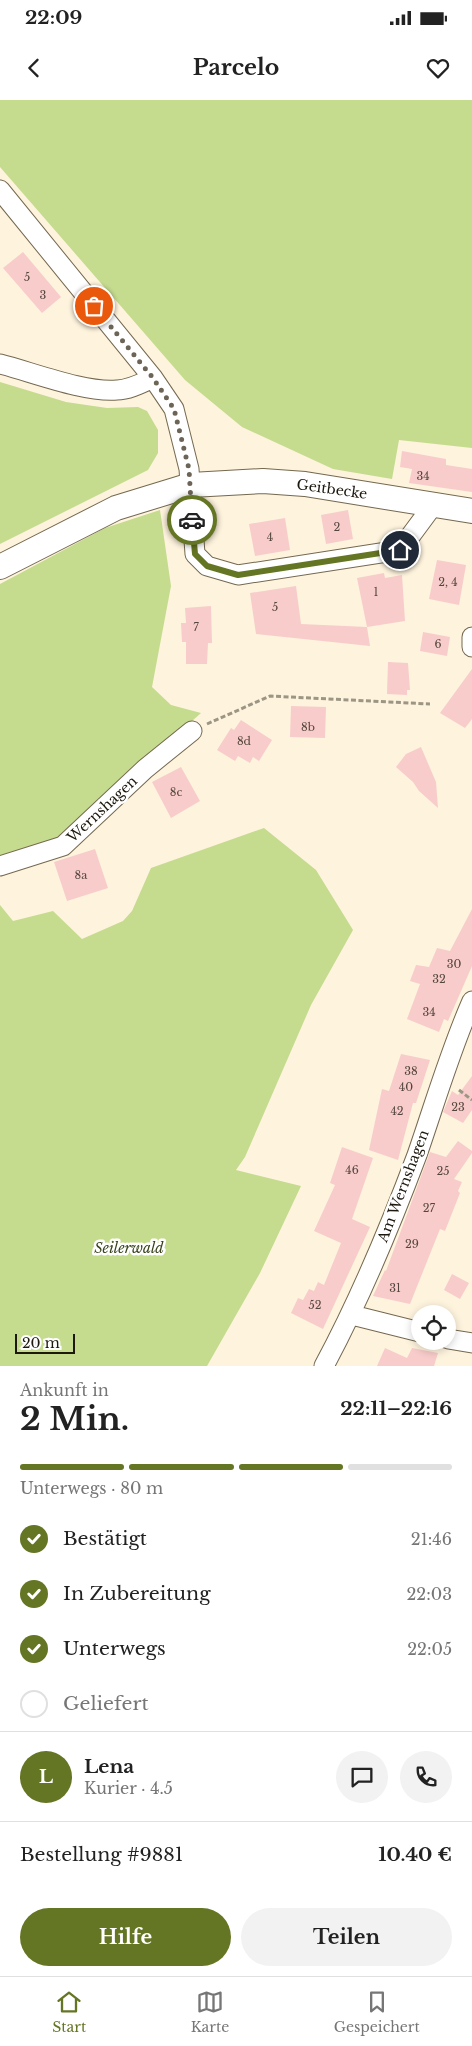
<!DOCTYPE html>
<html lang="de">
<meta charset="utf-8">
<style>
:root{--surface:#fff;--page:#f2f2f2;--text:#222;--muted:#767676;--line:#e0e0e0;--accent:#647523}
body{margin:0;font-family:"Libre Baskerville",serif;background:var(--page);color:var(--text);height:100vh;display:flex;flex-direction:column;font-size:19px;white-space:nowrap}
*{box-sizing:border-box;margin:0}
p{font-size:16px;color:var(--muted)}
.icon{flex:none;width:28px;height:28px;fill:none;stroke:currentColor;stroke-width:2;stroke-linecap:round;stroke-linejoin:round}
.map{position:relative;height:1266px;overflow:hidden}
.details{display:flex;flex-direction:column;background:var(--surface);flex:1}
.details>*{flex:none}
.controls{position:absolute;left:411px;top:1205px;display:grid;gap:10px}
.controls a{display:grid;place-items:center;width:45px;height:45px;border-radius:50%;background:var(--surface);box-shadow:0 2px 8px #0003;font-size:25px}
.scale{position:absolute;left:15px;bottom:12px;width:60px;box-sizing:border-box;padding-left:5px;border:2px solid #1e190f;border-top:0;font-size:14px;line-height:18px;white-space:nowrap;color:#1e190f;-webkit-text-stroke:4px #fff;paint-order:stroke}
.pin{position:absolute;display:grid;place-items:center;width:42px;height:42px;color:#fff;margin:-21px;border:2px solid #fff;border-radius:50%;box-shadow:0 1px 5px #0007}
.courier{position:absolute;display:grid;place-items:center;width:50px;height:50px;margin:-25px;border:4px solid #647523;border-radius:50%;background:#fff;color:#222;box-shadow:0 1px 6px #0007}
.headline em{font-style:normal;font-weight:700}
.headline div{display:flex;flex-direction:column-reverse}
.headline{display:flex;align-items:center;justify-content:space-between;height:85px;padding:0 20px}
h1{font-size:32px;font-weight:700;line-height:38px}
.bar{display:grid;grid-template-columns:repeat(4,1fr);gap:8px 5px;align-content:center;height:60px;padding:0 20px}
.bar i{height:6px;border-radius:4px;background:var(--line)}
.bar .current{background:var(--accent)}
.bar p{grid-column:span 4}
.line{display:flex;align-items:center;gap:12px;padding:0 20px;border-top:1px solid var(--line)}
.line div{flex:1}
.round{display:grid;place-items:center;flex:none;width:52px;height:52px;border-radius:26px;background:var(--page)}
ol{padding:0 20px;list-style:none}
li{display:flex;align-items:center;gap:15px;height:55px}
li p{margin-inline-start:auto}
li .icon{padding:5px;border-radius:50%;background:var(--accent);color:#fff;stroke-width:4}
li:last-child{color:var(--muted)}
li i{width:28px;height:28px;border:2px solid var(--line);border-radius:50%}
.button{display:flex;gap:10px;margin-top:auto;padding:10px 20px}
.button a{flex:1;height:58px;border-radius:30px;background:var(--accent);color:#fff;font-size:20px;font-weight:700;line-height:58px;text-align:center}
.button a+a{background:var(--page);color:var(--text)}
.status{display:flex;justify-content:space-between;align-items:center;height:35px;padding:0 25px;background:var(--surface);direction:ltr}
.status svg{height:14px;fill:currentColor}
header{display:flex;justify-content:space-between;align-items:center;height:65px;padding:0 20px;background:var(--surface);font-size:22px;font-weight:700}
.dock{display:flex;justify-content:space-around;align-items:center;height:70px;border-top:1px solid var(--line);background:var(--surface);font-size:14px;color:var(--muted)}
.dock a{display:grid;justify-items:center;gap:2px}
.dock .current{color:var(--accent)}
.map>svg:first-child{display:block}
.green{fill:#c5db8e}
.building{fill:#f8ccca}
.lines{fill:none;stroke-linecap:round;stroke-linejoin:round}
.minor-casing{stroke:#74684f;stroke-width:21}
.tertiary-casing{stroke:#74684f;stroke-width:26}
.path{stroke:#9d9584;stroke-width:3;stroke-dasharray:5 2.5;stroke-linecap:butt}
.minor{stroke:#fff;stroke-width:19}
.tertiary{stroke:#fff;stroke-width:24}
.done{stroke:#6c6557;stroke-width:5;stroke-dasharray:0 9}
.route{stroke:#647523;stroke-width:6}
.labels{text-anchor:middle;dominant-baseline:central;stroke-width:5;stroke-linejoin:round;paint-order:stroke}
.number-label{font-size:11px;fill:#54463e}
.street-label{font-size:14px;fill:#1e190f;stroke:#fff}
.park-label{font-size:14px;font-style:italic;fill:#37421a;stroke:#fff}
</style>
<div class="status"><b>22:09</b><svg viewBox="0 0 49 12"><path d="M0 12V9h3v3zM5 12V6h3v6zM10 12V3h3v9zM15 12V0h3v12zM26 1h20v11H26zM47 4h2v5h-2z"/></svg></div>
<header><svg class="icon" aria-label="back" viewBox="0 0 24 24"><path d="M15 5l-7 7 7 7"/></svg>Parcelo<svg class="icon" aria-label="heart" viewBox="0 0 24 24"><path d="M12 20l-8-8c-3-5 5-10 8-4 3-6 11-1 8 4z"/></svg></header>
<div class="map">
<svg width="472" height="1266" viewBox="0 0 472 1266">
<rect width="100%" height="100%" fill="#fef3dd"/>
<path class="green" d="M 0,0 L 472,0 L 472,348 L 399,340 L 392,379 L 333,369 L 242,327 L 185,280 L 0,67 Z
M 0,282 L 66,302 L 107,308 L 138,307 L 147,311 L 158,330 L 158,353 L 148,370 L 0,444 Z
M 160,410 L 171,486 L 152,587 L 171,605 L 201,613 L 57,741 L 0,759 L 0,484 L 105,428 Z
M 264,728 L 316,770 L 353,830 L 311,905 L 245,1057 L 236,1070 L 301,1086 L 260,1173 L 207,1266 L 0,1266 L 0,805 L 13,821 L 53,811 L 82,839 L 123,821 L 132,811 L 151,768 Z"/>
<path class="building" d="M 23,152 L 61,197 L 42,213 L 3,168 Z
M 402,351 L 446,359 L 446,365 L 472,369 L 472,392 L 409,383 L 412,369 L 400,367 Z
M 348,410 L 353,439 L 326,444 L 321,415 Z
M 285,418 L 290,450 L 255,456 L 249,424 Z
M 437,460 L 466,465 L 459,505 L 429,499 Z
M 384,473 L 385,478 L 402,475 L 405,521 L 367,527 L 357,478 Z
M 296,486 L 301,524 L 367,527 L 370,546 L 256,534 L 250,493 Z
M 211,506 L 212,543 L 208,543 L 207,564 L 186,564 L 186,542 L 182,542 L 181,523 L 186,523 L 185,508 Z
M 423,532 L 450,537 L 447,556 L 420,551 Z
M 388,562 L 408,563 L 410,590 L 407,590 L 407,595 L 387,594 Z
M 472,569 L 472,619 L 465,628 L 440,613 Z
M 291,606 L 326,607 L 325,638 L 290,637 Z
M 241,620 L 272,640 L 259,661 L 253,657 L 250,663 L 238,656 L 235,661 L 217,650 L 231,628 L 234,630 Z
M 421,647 L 436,682 L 438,708 L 419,691 L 413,682 L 396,667 L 406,654 Z
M 181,667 L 200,701 L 171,718 L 152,682 Z
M 95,749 L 108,788 L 67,801 L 54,762 Z
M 472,809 L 472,866 L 448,921 L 444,919 L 439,932 L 407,919 L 420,884 L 410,881 L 416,865 L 429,867 L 437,848 L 450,851 Z
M 401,954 L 430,960 L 416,1003 L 413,1003 L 398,1060 L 369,1050 L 382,989 L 389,991 Z
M 472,976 L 472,1010 L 463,1023 L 443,1012 L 452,991 L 458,995 Z
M 458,1041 L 472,1051 L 472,1053 L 454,1079 L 462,1082 L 458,1091 L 460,1093 L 445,1131 L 440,1129 L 410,1204 L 373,1196 L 385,1170 L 386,1171 L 430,1052 L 446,1057 Z
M 342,1047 L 373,1058 L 352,1119 L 370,1127 L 323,1229 L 291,1213 L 298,1198 L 303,1200 L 309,1189 L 314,1191 L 318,1182 L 324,1185 L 341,1143 L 314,1131 L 335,1085 L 330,1083 Z
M 452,1174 L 469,1183 L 460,1199 L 444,1190 Z
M 385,1248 L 407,1258 L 412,1248 L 438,1253 L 434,1266 L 377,1266 Z"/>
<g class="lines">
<g class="minor-casing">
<path id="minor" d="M 0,90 L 153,278 L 174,309 L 189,369 L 195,454 L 207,466 L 238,475 L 400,450 L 434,404
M 0,264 C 32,272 85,293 117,290 C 129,290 142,283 153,278
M 472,537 L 472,547
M 0,766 L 63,746 L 145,669 L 192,631
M 352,1215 L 420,1232
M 448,1239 L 472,1243
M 324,1266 C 360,1199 390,1127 417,1055 C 435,1003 450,951 472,901"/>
</g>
<g class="tertiary-casing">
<path id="tertiary" d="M 0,467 L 116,408 L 191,385 L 263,381 L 305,384 L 472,411"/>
</g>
<path class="path" d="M 207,624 L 270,596 L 430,604
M 459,990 L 472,1000"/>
<use href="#minor" class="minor"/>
<use href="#tertiary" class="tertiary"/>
</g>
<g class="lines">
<path class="done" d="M 94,206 L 153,278 L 174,309 L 189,369 L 192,420"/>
<path class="route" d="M 192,420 L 195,454 L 207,466 L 238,475 L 400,450"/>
</g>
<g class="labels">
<g class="number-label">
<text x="27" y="177">5</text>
<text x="43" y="195">3</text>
<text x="423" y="376">34</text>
<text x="337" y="427">2</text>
<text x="270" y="437">4</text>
<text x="448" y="482">2, 4</text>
<text x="376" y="492">1</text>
<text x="275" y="507">5</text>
<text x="196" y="527">7</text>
<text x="438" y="544">6</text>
<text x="308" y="627">8b</text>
<text x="244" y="641">8d</text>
<text x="176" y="692">8c</text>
<text x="81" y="775">8a</text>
<text x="454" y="864">30</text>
<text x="439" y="879">32</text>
<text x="429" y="912">34</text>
<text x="411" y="971">38</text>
<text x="406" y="987">40</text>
<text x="458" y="1007">23</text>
<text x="397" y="1011">42</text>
<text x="352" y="1070">46</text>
<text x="443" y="1071">25</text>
<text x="429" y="1108">27</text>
<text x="412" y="1144">29</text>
<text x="395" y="1188">31</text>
<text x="315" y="1205">52</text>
</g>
<g class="street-label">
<text transform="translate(332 389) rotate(8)">Geitbecke</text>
<text transform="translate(102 709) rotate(-43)">Wernshagen</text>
<text transform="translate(403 1086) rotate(-69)">Am Wernshagen</text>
</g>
<g class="park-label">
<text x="129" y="1148">Seilerwald</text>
</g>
</g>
</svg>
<div class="controls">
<a><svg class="icon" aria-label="locate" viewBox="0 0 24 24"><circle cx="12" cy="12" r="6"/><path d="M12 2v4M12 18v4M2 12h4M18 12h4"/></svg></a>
</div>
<div class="scale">20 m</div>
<div class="pin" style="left:94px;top:206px;background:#ea580c"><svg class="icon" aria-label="bag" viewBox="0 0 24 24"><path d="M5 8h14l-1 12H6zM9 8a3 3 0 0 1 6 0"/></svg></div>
<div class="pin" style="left:400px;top:450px;background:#1f2937"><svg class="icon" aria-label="home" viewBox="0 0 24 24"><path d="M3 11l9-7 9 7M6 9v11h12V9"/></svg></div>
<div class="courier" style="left:192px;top:420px"><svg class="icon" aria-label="car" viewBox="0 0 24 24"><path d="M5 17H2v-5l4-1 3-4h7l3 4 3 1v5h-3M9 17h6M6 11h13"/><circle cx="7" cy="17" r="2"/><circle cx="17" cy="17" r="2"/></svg></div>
</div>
<section class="details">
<div class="headline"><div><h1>2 Min.</h1><p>Ankunft in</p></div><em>22:11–22:16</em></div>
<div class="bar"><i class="current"></i><i class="current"></i><i class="current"></i><i></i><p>Unterwegs · 80 m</p></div>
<ol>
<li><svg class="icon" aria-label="check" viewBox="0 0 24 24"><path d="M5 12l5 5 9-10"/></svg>Bestätigt<p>21:46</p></li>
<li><svg class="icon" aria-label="check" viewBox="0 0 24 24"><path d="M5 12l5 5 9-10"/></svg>In Zubereitung<p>22:03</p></li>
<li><svg class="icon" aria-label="check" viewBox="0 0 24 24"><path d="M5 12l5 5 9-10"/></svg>Unterwegs<p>22:05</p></li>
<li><i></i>Geliefert</li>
</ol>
<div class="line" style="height:90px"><b class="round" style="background:var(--accent);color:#fff">L</b><div><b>Lena</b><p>Kurier · 4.5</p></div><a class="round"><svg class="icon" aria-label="chat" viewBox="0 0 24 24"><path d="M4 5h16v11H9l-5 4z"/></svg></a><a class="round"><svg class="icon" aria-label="phone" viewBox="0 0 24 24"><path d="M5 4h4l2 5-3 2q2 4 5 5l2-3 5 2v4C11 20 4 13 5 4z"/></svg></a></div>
<div class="line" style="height:65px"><div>Bestellung #9881</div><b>10.40 €</b></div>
<div class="button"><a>Hilfe</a><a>Teilen</a></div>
</section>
<nav class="dock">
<a class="current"><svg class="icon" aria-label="home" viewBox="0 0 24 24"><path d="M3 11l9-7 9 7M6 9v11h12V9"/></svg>Start</a>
<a><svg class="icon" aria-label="map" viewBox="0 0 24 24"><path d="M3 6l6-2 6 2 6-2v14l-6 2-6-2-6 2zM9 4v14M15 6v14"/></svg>Karte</a>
<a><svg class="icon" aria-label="saved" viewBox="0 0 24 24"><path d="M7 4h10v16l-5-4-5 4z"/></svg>Gespeichert</a>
</nav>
